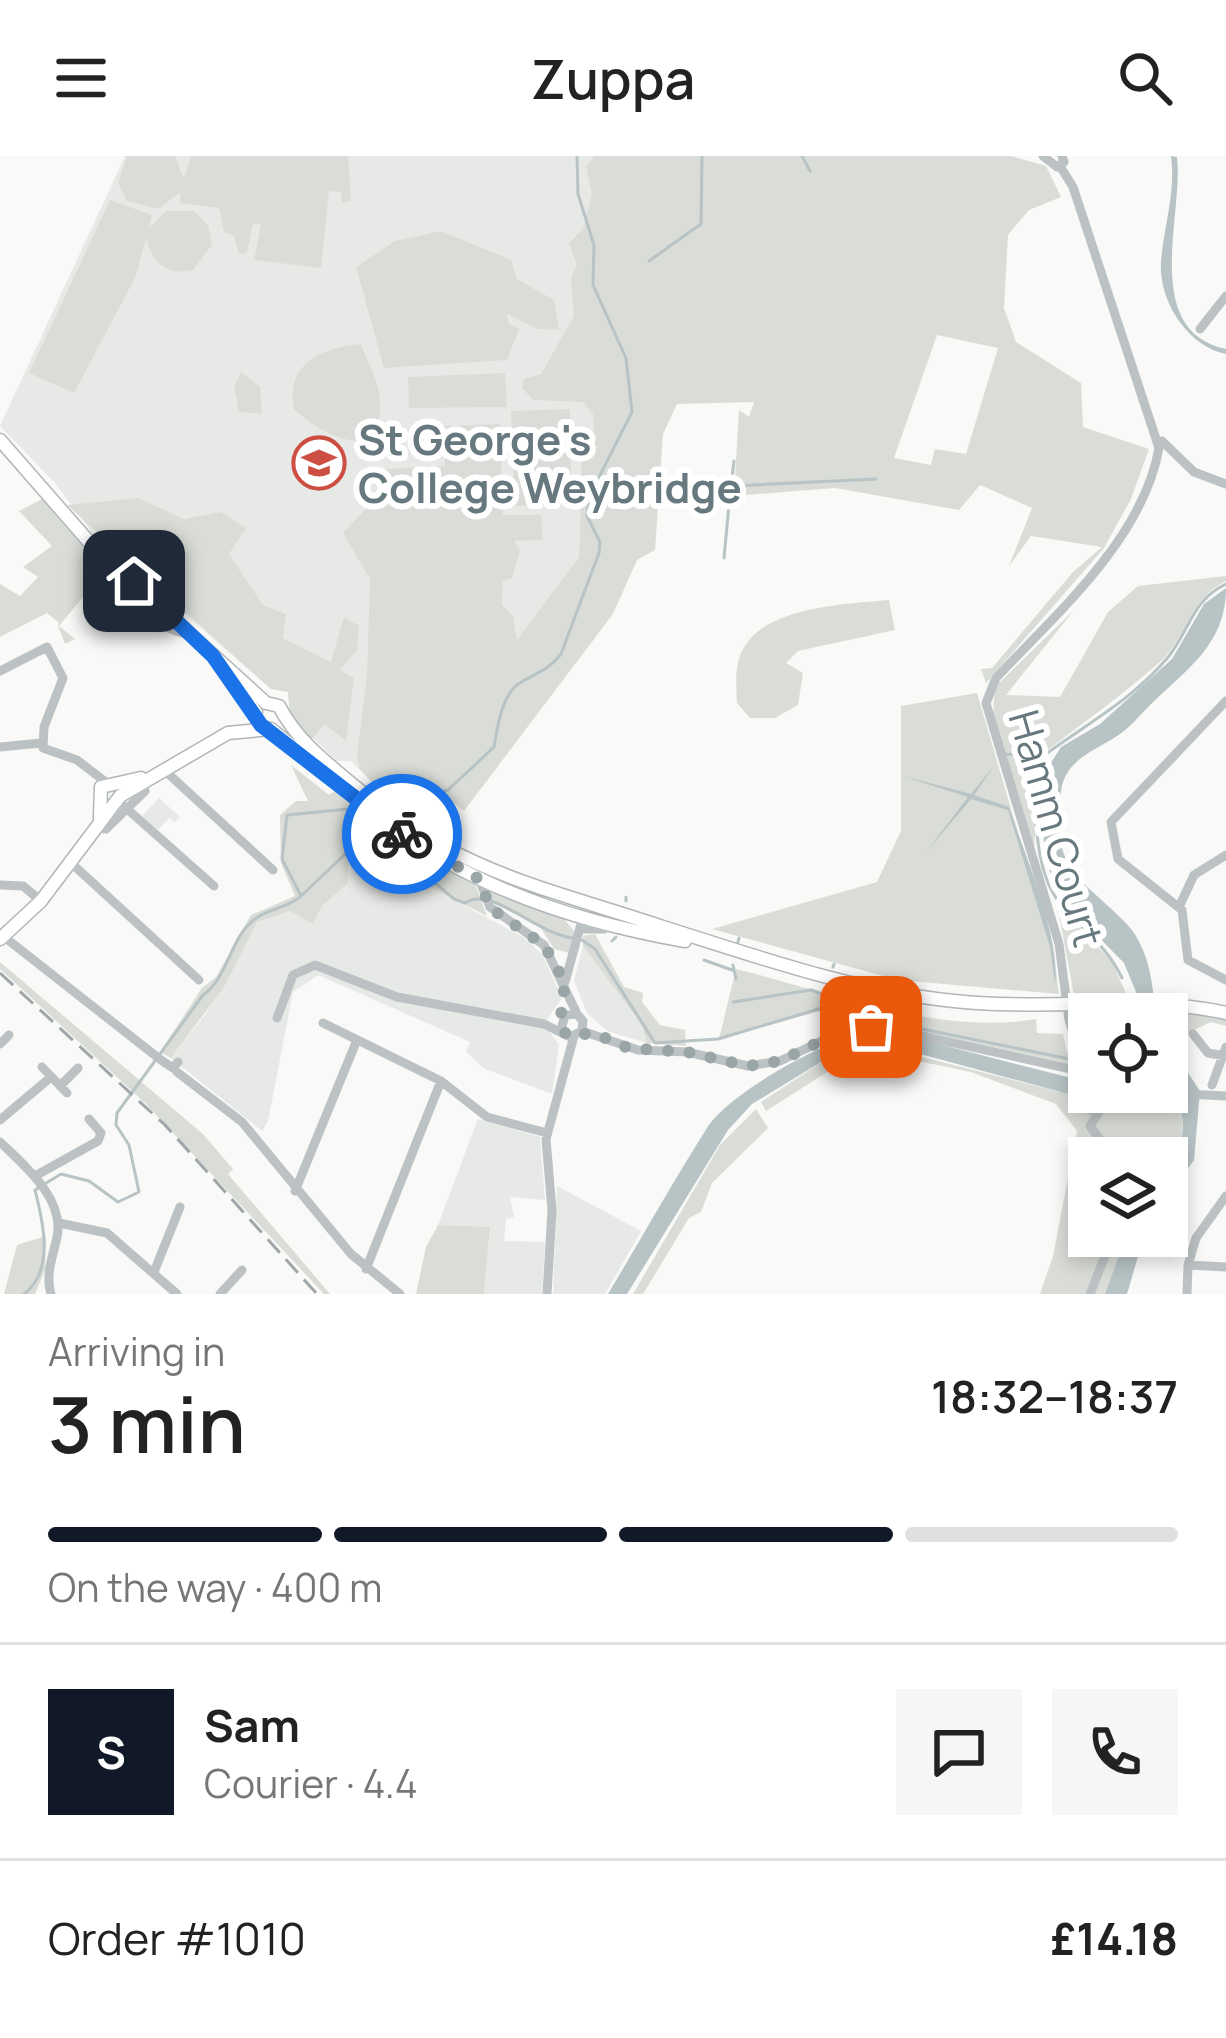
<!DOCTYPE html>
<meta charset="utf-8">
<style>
:root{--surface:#fff;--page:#f6f6f6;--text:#222;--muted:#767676;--line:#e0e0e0;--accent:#111827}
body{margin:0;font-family:Manrope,sans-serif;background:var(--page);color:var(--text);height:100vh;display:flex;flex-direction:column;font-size:45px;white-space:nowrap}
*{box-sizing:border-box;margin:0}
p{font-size:39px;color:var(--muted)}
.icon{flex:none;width:66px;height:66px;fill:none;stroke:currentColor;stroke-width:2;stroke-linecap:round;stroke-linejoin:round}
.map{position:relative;height:1138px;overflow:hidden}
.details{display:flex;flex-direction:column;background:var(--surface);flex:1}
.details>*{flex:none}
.tools{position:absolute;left:1068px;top:837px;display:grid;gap:24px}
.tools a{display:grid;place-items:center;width:120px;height:120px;border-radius:0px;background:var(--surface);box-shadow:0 6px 18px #0003;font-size:60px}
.pin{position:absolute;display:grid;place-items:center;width:102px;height:102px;color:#fff;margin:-51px;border-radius:24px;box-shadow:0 6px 18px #0006}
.courier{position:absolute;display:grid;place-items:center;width:120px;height:120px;margin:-60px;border:9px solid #1a73e8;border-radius:50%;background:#fff;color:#222;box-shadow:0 3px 15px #0007}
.overview em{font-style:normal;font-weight:600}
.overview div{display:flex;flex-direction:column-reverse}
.overview{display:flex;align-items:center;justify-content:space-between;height:204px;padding:0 48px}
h1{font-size:78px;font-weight:600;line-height:90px}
.bar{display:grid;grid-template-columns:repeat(4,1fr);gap:18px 12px;align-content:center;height:144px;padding:0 48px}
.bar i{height:15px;border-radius:9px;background:var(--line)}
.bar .selected{background:var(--accent)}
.bar p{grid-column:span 4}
.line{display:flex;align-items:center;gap:30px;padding:0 48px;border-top:3px solid var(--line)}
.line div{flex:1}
.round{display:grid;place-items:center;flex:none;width:126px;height:126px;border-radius:0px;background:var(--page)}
header{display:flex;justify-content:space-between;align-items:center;height:156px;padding:0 48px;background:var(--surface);font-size:54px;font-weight:600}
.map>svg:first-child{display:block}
.built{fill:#e7e9e7}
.green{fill:#daddd7;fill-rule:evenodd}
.water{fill:#b7c3c5}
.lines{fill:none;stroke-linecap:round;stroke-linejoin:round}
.stream{stroke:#b7c3c5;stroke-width:3}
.major-casing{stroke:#b1b6b9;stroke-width:15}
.minor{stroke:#bcc2c4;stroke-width:9}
.major{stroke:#fff;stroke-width:12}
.rail{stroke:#9fa7aa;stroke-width:3;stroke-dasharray:18 9;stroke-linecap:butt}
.done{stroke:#9aa5a8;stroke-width:12;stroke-dasharray:0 21.6}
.route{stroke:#1a73e8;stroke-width:15}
.labels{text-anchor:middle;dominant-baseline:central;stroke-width:12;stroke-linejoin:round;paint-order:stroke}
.poi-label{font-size:42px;font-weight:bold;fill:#67787e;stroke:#fff;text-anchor:start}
.street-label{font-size:42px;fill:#67787e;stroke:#fff}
</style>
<header><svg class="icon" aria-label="menu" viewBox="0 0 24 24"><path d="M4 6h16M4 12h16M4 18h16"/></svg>Zuppa<svg class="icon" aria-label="search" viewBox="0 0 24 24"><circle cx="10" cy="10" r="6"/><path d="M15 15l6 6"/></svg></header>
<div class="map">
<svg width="1226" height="1138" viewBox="0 0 1226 1138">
<rect width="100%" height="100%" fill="#f9f9f7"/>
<path class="built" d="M 125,0 L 594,0 L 586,11 L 629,183 L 580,358 L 579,401 L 517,485 L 360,614 L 351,605 L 337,605 L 290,560 L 288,536 L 271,533 L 94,379 L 55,327 L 0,270 Z
M 159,642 L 180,661 L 175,666 L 169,662 L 158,674 L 142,660 Z
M 379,686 L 431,732 L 525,782 L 542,798 L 562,842 L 544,868 L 559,889 L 552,938 L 483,912 L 466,895 L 470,886 L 318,819 L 293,836 L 268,965 L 262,975 L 171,902 L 207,856 L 257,766 L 290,754 L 313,768 L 322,750 L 347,727 L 348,705 Z
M 583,790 L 642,869 L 647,887 L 607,875 L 587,857 L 574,824 Z
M 478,963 L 540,981 L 545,1044 L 510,1041 L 514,1061 L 506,1063 L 504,1085 L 545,1086 L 542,1138 L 484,1138 L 490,1072 L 438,1069 Z
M 557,1030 L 641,1075 L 605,1138 L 553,1138 Z"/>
<path class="green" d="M 127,0 L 175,0 L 184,23 L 191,0 L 348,0 L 351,45 L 342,47 L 341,36 L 329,35 L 321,112 L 254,104 L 261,68 L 253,68 L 247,96 L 239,98 L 234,80 L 224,76 L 219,52 L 180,47 L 180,37 L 158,53 L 127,45 L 118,27 Z
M 594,0 L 1011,0 L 1046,10 L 1061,41 L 1029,54 L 1008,79 L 1004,152 L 1016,186 L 1081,227 L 1083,271 L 1149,293 L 1131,343 L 1104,392 L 986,527 L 981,513 L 992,512 L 1073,416 L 1102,391 L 1031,380 L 1009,410 L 1032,352 L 980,329 L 959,354 L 835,332 L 734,340 L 739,254 L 749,261 L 754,246 L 677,248 L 663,278 L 655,394 L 637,404 L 613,458 L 464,655 L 451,644 L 405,659 L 360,614 L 357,600 L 367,519 L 370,423 L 343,377 L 377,341 L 386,343 L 386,313 L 445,310 L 444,270 L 500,268 L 503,359 L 541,359 L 543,384 L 514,385 L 520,395 L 512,422 L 503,425 L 502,449 L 513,460 L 517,484 L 579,401 L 582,289 L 594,275 L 593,258 L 583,246 L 533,244 L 522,232 L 524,223 L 541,218 L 574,160 L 571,121 L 577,109 L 569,87 L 583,73 L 592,38 L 586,11 ZM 937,179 L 998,192 L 966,298 L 935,293 L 931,309 L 894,302 Z
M 110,44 L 152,59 L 149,72 L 166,55 L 194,55 L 208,69 L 212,89 L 193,114 C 165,121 151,104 146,81 L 136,120 L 74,237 L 29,217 Z
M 441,75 L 511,104 L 517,123 L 554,144 L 559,174 L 538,173 L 507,158 L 509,168 L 519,173 L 507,204 L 384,212 L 356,111 L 395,85 Z
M 361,188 C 367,205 379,226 380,243 C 385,313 321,279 294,253 C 285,208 322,191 361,188 Z
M 241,216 L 260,231 L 262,258 L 239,256 L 234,231 Z
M 505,217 L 507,251 L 409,252 L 408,221 Z
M 570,253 L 571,348 L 515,350 L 511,255 Z
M 138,342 L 184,363 L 221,356 L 246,372 L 229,398 L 263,449 L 286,458 L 283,482 L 331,506 L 344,461 L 359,470 L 357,494 L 340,514 L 354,522 L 346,585 L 324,568 L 312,583 L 290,560 L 288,536 L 271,533 L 67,349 Z
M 42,343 L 170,467 L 103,417 L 59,470 L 75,483 L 65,488 L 58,470 L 59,467 L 47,457 L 0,481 L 0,428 L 20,440 L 38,421 L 23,411 L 52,390 L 19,355 Z
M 1226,420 L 1226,425 C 1190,442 1187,480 1161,505 C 1122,540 1081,568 1040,600 L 1034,694 C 1021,653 982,567 997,529 L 1074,454 L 1006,539 L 1060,541 L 1108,456 L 1138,430 Z
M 889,444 L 895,474 L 798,495 L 786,507 L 803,517 L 798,549 L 775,562 L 750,562 L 737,547 C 736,528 734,506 745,490 C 769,450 848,448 889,444 Z
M 977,537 L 1054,799 L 1059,838 L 898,824 L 712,773 L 877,726 L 901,675 L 901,550 Z
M 291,609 L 329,639 L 336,634 L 386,675 L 475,728 L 487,760 L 431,732 L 378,687 L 348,705 L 348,727 L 322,750 L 313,768 L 290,755 L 257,766 L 224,831 L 171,902 L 160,896 L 202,832 L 216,821 L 251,759 L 295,740 L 281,707 L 280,659 L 296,645 L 308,645 Z
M 487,734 L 563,762 L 575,776 L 569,797 L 554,793 L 539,769 L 492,747 Z
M 1057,748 L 1112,806 L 1129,844 L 1075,845 Z
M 595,778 L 624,831 L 643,837 L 642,846 L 660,869 L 685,874 L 686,890 L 647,887 L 642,869 L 583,790 L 583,780 Z
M 0,806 L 203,978 L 233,1013 L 228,1018 L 330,1138 L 324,1138 L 146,948 L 0,813 Z
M 736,813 C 831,836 938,880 1036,863 L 1037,877 L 1063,878 L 1067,896 L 1085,899 L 1089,912 L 887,868 L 887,864 L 835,851 L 719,883 Z
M 1155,852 L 1226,861 L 1226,870 L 1211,866 L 1169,886 L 1167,858 L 1155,858 Z
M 879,890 L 1072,939 L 1079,953 L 1177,948 C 1190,969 1179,994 1167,1013 L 1167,1002 L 1089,1002 L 1089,1080 L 1128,1080 L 1106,1138 L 1090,1138 L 1109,1084 L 1085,1138 L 1040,1138 L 1053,1100 L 1077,975 L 1056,948 L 971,916 L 889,899 L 846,904 L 766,955 L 761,946 L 831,900 Z
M 756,953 L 768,972 L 712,1027 L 701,1056 L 689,1062 L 643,1138 L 633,1138 L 720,989 Z
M 438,1069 L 490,1071 L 484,1138 L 416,1138 L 426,1091 Z
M 46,1080 L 45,1114 L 35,1138 L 4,1138 L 17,1089 Z"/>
<path class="water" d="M 1171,0 L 1177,1 C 1184,58 1140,175 1226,193 L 1226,198 C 1189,191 1158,146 1161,105 C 1164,69 1176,36 1171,0 Z
M 1226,432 C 1226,488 1188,512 1150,549 C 1139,560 1130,572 1117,580 C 1094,595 1065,604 1061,635 C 1052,716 1076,717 1124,765 C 1148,789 1153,824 1155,858 L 1135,858 L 1136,836 L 1124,807 L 1064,746 L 1051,720 L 1044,691 L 1042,621 L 1061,591 L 1100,568 L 1172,503 L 1204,448 Z
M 994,610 L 974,639 L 1009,651 C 1024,697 1061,781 1055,828 L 1050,791 L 1008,654 L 971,643 L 927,695 L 968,641 L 903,620 L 971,638 Z
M 869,877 L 911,881 L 1075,923 L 1089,930 L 1085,944 L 1146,948 L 1165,943 L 1157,936 L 1167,936 L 1167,885 L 1200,935 L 1194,1004 L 1167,1041 C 1167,1010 1195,976 1177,948 L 1143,953 L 1104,947 L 1091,959 L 1081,955 L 1072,939 L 898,892 L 863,891 L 831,900 L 752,948 L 728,974 L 627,1138 L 608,1138 C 641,1083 674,1024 707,972 C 727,939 827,881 869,877 Z
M 1126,1080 L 1144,1080 L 1127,1138 L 1105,1138 Z"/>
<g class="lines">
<path class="stream" d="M 802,0 L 810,15
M 667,92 L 701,68 L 702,0
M 649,105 L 666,93
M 734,305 L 731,330 L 876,323
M 724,402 L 730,338
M 1003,598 L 1041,600
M 394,651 L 448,634 L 494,591 C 497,573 502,537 520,527 C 536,517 549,514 561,498 L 599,397 L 600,386 L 587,360 L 589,341 L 632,256 L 626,202 L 593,129 L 594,89 L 578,38 L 577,0
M 302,739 L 378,667
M 626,745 L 626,741
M 582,784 L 595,793 L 655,887 L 718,883 L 835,848 L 878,864 L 1089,907
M 612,785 L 616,781
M 738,786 L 739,782
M 704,804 L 732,814
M 733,809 L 736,823
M 833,811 L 834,808
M 1122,822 C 1107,790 1084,775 1061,749 C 1032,713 1032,642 1043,600 C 1085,569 1135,542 1169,500 C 1189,474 1194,442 1226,428
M 733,846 L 811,834 L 825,839 L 829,849
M 24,1138 C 55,1115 43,1065 35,1034 L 61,1018 L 89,1025 L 118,1046 L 139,1036 L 129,989 L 116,969 L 117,957 L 203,839 C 230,820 230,778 258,761 C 271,752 288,752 301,740 L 282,703 L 287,659 L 348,653 L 454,743 L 465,747 C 492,729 532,776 573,782"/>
<g class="major-casing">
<path id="major" d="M 0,284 L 90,387 L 266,547 L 279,550 C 296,583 323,604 352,628 C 460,717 536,729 663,771 C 758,801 854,835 954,845 C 1043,855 1141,838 1226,857
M 225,515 L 256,556
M 379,660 C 465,730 577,766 685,785
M 100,662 L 101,631 L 141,622
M 0,783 L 41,745 L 120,640 L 228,577 L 271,573 L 363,648"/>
</g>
<path class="minor" d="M 1043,0 L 1057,11 L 1064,6 L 1062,0
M 1060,10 L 1073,31 L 1159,292 C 1143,383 1056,458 996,522 L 986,547 L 1059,788 L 1069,864 L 1072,873 L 1089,885
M 1200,173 L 1226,140
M 1162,285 L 1194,316 L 1226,328
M 94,395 C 112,432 149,472 191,479
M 0,515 L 47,491 L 63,522 L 44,571 L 43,592 L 77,604 L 107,627
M 1226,545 L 1111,666 L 1118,703 L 1182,754 L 1188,804 L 1226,824
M 0,591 L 41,587
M 163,613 L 273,714
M 117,644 L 214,730
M 95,671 L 106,673 L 145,635 L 140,623
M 70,706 L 199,824
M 479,723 L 490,751 L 544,789 L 577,858
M 0,729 L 23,730 L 41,745
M 1179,751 L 1194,719 L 1226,699
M 580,773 L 604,773
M 3,780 L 161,904 L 173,912 L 178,906
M 565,826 L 581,768
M 277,862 L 293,819 L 315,809 L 397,841 L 544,868 L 570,881 L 582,875 L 583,865 L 577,858 L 565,859 L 561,874
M 323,867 L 441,925 L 487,961 L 547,977
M 582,875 L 638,894 L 687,896 L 748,910 L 780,905 L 838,877 L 886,872 L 1089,917
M 1193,878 L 1208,897 L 1226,900
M 0,888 L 9,879
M 42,911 L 67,937
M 177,916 L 242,966 L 351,1098 L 400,1138
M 1212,929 L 1226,891
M 60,930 L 78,912
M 1145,936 L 1226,940
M 0,964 L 51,921
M 0,986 C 25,1010 65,1043 57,1081 C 53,1100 45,1119 51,1138
M 1113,1002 L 1090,970 L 1108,942 L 1129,936
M 35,1020 L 98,985 L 101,977 L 89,963
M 295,1035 L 357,884
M 1226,1040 L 1196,1082 L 1188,1109 L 1226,1111
M 59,1067 L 107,1077 L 177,1138
M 366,1113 L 441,925
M 154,1116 L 180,1051
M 220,1138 L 242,1114
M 547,1138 L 552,1054 L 546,983 L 574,880
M 1090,1138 L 1113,1080
M 1187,1138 L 1188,1109"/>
<use href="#major" class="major"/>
<path class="rail" d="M 0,817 L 165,969 L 317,1138"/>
</g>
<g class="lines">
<path class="done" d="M 402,678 L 479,723 L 490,752 L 544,789 L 565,826 L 560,868 L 567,880 L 594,877 L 628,892 L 687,896 L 748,910 L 780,905 L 838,877 L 871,871"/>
<path class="route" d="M 134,425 L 213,500 L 261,569 L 402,678"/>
</g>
<defs>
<g id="school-ring" transform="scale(2.7)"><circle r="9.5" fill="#fff" stroke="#cd4f43" stroke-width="1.5"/><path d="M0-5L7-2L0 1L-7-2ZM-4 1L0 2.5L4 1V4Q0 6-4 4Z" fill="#cd4f43"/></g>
</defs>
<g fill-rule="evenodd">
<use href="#school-ring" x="319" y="307"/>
</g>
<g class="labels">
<g class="poi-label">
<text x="358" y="283">St George's<tspan x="358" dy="48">College Weybridge</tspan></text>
</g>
<g class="street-label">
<text transform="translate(1057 672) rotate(74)">Hamm Court</text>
</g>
</g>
</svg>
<div class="tools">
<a><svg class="icon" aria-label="locate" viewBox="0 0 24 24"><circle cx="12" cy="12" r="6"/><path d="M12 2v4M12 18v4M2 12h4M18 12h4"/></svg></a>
<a><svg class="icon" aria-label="layers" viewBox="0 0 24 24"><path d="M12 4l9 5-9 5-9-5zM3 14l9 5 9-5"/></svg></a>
</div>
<div class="pin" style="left:871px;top:871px;background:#ea580c"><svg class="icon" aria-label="bag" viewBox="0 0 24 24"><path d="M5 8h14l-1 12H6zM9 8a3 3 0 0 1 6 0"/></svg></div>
<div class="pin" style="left:134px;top:425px;background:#1f2937"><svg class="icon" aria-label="home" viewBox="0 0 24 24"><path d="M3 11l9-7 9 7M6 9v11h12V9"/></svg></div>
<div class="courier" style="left:402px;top:678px"><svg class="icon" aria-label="bike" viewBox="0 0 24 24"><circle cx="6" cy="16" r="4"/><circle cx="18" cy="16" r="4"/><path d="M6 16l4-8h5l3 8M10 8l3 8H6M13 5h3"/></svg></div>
</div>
<section class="details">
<div class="overview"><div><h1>3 min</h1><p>Arriving in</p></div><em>18:32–18:37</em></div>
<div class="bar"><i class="selected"></i><i class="selected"></i><i class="selected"></i><i></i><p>On the way · 400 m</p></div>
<div class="line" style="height:216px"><b class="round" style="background:var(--accent);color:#fff">S</b><div><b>Sam</b><p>Courier · 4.4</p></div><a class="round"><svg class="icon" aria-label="chat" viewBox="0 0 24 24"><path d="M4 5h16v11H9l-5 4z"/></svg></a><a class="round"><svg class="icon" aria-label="phone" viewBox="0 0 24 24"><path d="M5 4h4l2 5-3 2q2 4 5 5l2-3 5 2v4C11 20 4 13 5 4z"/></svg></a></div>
<div class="line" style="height:156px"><div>Order #1010</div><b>£14.18</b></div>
</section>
